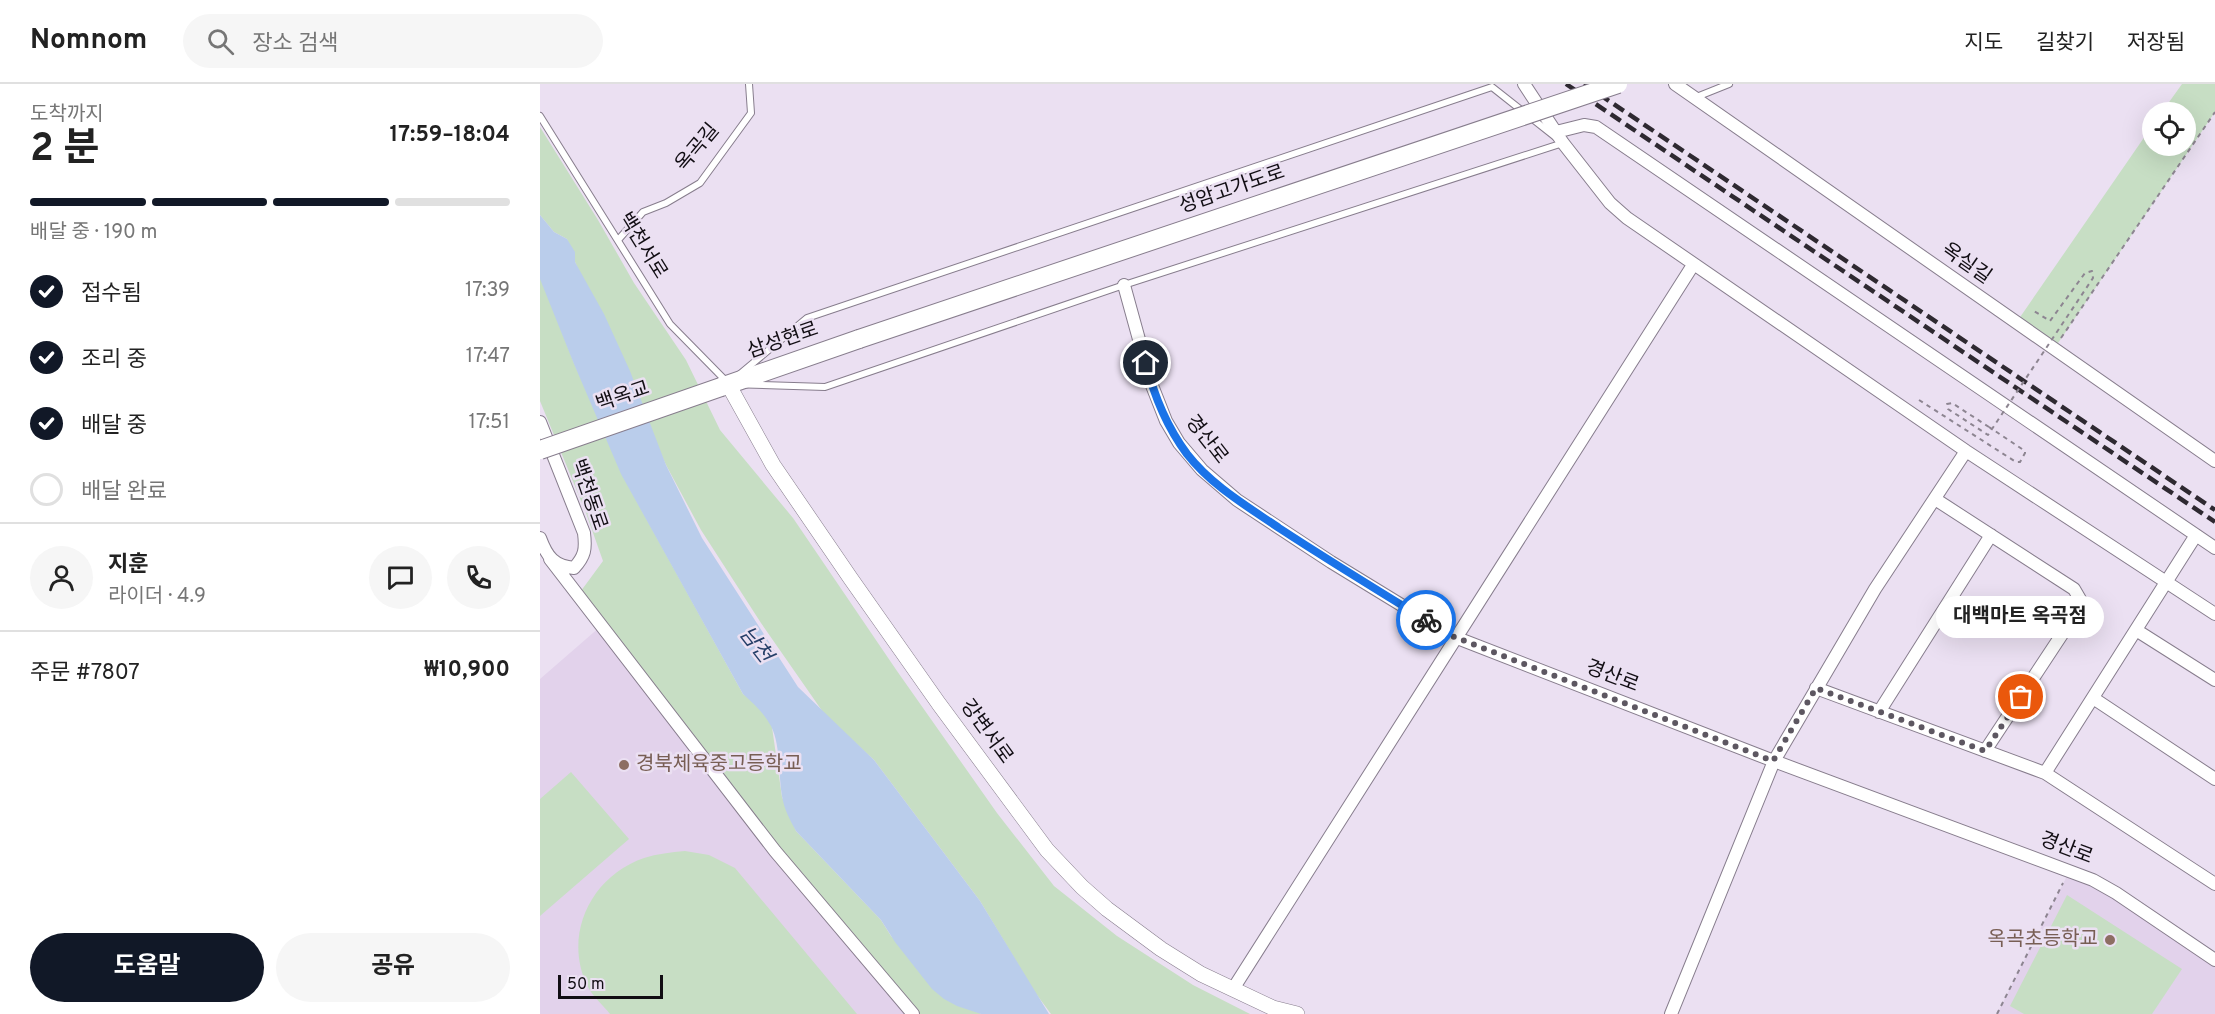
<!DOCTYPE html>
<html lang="ko">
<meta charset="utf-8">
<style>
:root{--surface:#fff;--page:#f6f6f6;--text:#222;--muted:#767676;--line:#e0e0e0;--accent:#111827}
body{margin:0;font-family:Overpass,"Noto Sans KR",sans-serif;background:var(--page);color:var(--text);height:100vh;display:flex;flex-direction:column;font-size:22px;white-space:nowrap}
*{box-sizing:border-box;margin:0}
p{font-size:20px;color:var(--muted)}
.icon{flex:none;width:33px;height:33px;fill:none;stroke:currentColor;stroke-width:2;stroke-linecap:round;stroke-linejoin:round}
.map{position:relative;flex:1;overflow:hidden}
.side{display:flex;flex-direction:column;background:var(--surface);width:540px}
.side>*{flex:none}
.fabs{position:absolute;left:1602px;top:18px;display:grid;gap:12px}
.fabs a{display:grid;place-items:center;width:54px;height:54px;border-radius:50%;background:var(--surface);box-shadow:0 6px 24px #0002;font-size:30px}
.scale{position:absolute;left:18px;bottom:15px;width:105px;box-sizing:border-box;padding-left:6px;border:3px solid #110d13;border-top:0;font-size:16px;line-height:21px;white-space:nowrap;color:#110d13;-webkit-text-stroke:4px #ebe0f2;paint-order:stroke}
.pin{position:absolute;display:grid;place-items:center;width:51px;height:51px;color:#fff;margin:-26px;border:3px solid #fff;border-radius:50%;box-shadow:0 2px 6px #0007}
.courier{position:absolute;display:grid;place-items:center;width:60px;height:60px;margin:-30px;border:4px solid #1a73e8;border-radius:50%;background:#fff;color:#222;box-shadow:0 2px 8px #0007}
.bubble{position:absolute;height:42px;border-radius:21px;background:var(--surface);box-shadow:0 6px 24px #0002;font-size:20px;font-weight:700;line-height:42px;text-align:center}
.headline em{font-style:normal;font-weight:700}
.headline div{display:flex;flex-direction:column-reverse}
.headline{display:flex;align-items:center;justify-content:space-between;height:102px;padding:0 30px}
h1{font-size:39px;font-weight:700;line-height:45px}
.bar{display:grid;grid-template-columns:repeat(4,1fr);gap:9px 6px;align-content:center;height:72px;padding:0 30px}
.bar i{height:8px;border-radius:4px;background:var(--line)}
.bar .selected{background:var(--accent)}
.bar p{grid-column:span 4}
.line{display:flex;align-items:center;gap:15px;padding:0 30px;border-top:2px solid var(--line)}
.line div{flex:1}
.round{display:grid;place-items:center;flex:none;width:63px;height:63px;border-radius:32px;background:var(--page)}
ol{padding:0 30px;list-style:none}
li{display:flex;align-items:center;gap:18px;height:66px}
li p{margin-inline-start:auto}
li .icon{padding:6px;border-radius:50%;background:var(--accent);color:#fff;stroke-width:4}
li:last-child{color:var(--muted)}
li i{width:33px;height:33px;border:3px solid var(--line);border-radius:50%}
.action{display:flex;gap:12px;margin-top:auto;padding:12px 30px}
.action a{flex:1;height:69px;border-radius:36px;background:var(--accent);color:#fff;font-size:24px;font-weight:700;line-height:69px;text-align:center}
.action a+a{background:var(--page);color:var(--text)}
header{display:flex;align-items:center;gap:36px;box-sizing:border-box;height:84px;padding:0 30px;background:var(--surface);border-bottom:2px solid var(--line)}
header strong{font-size:28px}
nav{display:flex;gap:33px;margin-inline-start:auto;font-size:21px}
.search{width:420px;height:54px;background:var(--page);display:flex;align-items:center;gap:15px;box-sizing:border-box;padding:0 21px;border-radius:33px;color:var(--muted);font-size:22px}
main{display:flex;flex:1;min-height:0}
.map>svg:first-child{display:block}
.built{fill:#e2d2eb}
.green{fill:#c7dec4}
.water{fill:#bacdeb}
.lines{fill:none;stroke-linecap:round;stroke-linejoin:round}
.service-casing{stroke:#877d8d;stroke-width:8}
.minor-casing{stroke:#877d8d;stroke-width:14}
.tertiary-casing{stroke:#877d8d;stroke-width:16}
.secondary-casing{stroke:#877d8d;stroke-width:20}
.path{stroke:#8d8591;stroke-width:2;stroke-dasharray:4.5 4.5;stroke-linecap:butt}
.service{stroke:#fff;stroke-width:6}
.minor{stroke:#fff;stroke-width:12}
.tertiary{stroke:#fff;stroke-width:15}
.secondary{stroke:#fff;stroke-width:18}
.rail{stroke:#2e2931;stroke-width:4.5;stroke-dasharray:12 6;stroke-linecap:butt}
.secondary-bridge-casing{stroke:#877d8d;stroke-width:20;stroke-linecap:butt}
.path-bridge{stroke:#8d8591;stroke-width:2;stroke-dasharray:4.5 4.5;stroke-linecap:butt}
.secondary-bridge{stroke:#fff;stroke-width:18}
.done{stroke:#5d5761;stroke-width:6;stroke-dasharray:0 10.8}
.route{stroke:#1a73e8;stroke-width:8}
.education-dot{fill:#8d6e63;stroke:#ebe0f2;stroke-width:2}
.labels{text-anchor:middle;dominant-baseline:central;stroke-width:5;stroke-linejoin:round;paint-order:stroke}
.street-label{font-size:20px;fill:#110d13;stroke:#ebe0f2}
.education-label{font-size:20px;fill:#785e54;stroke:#ebe0f2;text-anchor:start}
.water-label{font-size:21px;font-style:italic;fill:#263f68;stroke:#ebe0f2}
</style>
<header>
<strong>Nomnom</strong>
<div class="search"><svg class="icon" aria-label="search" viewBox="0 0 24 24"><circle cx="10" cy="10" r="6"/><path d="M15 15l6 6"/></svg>장소 검색</div>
<nav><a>지도</a><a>길찾기</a><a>저장됨</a></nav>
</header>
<main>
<section class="side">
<div class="headline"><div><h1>2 분</h1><p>도착까지</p></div><em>17:59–18:04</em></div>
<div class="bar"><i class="selected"></i><i class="selected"></i><i class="selected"></i><i></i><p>배달 중 · 190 m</p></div>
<ol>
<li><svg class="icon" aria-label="check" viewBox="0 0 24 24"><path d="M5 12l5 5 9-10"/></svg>접수됨<p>17:39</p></li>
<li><svg class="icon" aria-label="check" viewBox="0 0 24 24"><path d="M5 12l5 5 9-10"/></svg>조리 중<p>17:47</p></li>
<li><svg class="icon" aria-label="check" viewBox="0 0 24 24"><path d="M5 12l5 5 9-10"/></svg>배달 중<p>17:51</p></li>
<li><i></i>배달 완료</li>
</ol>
<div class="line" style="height:108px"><a class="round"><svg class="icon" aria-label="person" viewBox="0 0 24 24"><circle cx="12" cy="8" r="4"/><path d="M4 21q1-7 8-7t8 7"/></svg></a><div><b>지훈</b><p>라이더 · 4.9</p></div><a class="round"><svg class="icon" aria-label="chat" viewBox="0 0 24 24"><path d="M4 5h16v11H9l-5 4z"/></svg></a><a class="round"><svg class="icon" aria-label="phone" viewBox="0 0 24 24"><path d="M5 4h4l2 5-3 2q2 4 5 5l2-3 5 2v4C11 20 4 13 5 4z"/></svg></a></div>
<div class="line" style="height:78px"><div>주문 #7807</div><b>₩10,900</b></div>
<div class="action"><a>도움말</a><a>공유</a></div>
</section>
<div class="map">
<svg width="1675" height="930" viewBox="0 0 1675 930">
<rect width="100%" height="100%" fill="#ebe0f2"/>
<path class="built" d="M 61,542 L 373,930 L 0,930 L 0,595 Z
M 1530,786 L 1675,876 L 1675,930 L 1457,930 Z"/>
<path class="green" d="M 1642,0 L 1675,0 L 1675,28 L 1514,265 L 1476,239 L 1612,42 L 1612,62 L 1646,62 L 1646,28 L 1622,28 Z
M 0,43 L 58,136 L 94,199 L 146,276 L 180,346 L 253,434 L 357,587 L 457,729 L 514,802 L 577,852 L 653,901 L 710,930 L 511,930 L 494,907 L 440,817 L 334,676 L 285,631 L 221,539 L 161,446 L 126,381 L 35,178 L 27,155 L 14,148 L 0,131 Z
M 0,192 L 34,279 L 90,405 L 203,610 L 225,626 L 232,643 L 242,713 L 256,747 L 341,836 L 351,852 L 441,930 L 373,930 L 38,511 L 63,477 L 46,429 L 0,317 Z
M 31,688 L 89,755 L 0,832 L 0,715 Z
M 145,767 L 169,771 L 195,784 L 317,930 L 70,930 C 63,921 52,912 47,901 C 23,851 51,792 104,774 C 117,770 131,768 145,767 Z
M 1527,811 L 1642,885 L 1612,930 L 1484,930 L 1470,922 Z"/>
<path class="water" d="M 0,131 L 14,148 L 27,155 L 35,168 L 35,178 L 64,230 L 90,287 L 126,381 L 162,454 L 258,603 L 334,676 L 440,817 L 509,930 L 441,930 L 417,922 L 404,915 L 392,905 L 355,858 L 341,836 L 256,747 C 250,736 244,725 242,712 C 238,690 241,662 231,642 C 224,629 213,619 203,610 L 81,390 L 34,280 L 0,195 Z"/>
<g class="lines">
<g class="service-casing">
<path id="service" d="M 952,3 L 1023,59 L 584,201 L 285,303 L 188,300 L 267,234 Z
M 1154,14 L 1189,0
M 0,32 L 130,240 L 186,297
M 78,156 L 103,128 L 126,119 L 160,99 L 211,29 L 209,0"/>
</g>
<g class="minor-casing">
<path id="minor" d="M 984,0 L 1023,59 L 1070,119 L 1087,134 L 1426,367 L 1675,530
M 1135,0 L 1675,377
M 1016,48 L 1044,41 L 1056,43 L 1675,464
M 584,201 L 611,299 L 626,337 L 639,359 L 662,386 L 697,416 L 791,478 L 912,552 L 1234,677 L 1553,796 L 1576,809 L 1675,876
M 0,338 L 44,449 C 46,465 45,472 34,484 C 14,482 7,473 0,454
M 1395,415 L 1534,505 L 1541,517 L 1540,523 L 1445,667
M 10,475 L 235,767 L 373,930
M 1596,546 L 1675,596
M 1276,604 L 1505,689 L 1675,800
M 1553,614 L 1675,695
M 1339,628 L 1451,451
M 1505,689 L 1656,451
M 693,905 L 1153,181
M 1131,930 L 1234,677 L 1335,505 L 1426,367"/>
</g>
<g class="tertiary-casing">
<path id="tertiary" d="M 188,300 L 233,381 L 311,495 L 399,620 L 507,766 L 542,803 L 567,825 L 621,865 L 661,890 L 733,924 L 757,930"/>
</g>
<g class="secondary-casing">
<path id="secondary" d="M 181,303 L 319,255"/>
</g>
<path class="path" d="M 1521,254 L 1675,28
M 1379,316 L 1476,378 L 1480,378 L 1485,369 L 1485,367 L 1449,343
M 1457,930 L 1523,799"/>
<use href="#service" class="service"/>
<use href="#minor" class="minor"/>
<use href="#tertiary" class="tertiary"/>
<use href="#secondary" class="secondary"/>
<path class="rail" d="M 1026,0 L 1675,438
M 1044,0 L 1675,426"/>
<g class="secondary-bridge-casing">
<path id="secondary-bridge" d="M 319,255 L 1078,0
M 0,366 L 181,303"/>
</g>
<path class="path-bridge" d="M 1449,343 L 1412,319 L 1407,320 L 1408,325 L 1448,351 L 1553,194 L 1552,187 L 1545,189 L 1510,237 L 1494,227"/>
<use href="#secondary-bridge" class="secondary-bridge"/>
</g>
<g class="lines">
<path class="done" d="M 886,536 L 912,552 L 1233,677 L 1276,604 L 1445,667 L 1481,613"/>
<path class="route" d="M 606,279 C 614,312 627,343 647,370 C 672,402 707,422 739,444 C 788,476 837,506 886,536"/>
</g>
<g class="education-dot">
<circle cx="84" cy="681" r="6"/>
<circle cx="1570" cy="856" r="6"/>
</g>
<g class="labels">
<g class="street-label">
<text transform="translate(158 64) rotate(-50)">옥곡길</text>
<text transform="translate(692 106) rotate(-19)">성암고가도로</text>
<text transform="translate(102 162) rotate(58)">백천서로</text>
<text transform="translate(1426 180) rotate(35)">옥실길</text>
<text transform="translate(243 257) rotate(-19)">삼성현로</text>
<text transform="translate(83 313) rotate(-19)">백옥교</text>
<text transform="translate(666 356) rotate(52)">경산로</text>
<text transform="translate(48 411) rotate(71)">백천동로</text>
<text transform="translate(1072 593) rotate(21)">경산로</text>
<text transform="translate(446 648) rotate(54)">강변서로</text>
<text transform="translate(1526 765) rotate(21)">경산로</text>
</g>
<g class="education-label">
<text x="96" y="681">경북체육중고등학교</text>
<text x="1558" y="856" text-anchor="end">옥곡초등학교</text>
</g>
<g class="water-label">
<text transform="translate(215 561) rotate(52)">남천</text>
</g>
</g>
</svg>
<div class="fabs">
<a><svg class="icon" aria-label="locate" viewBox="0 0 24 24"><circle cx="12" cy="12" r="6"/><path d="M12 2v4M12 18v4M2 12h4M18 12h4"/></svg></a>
</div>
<div class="scale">50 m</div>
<div class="pin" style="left:1481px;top:613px;background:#ea580c"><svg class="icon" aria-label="bag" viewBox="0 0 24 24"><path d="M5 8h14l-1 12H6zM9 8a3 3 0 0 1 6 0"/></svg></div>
<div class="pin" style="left:606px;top:279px;background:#1f2937"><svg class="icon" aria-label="home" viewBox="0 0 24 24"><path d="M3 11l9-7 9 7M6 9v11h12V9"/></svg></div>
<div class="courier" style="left:886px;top:536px"><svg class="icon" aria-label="bike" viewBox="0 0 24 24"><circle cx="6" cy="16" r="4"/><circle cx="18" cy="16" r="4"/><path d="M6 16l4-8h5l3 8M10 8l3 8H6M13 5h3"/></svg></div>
<div class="bubble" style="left:1396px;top:512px;width:168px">대백마트 옥곡점</div>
</div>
</main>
